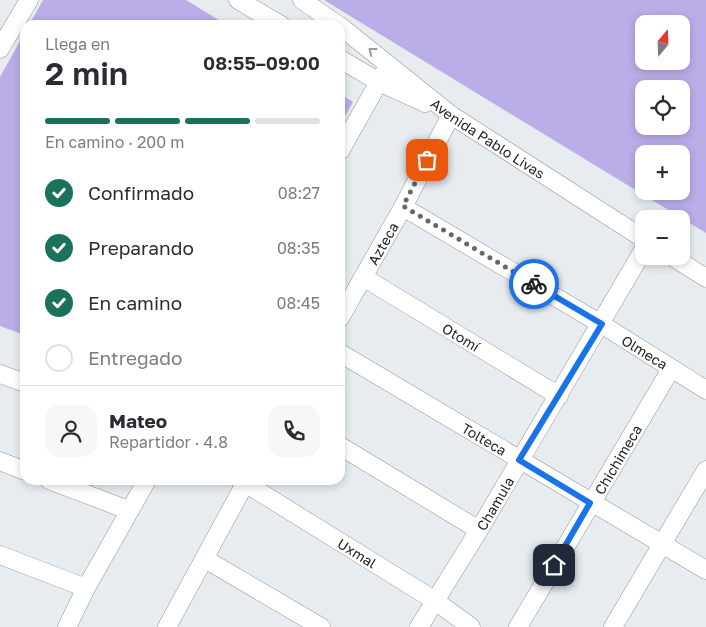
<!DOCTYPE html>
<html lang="es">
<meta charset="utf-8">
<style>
:root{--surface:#fff;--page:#f7f7f7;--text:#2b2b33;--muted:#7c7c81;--line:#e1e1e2;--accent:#1a725d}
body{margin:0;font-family:"Golos Text",sans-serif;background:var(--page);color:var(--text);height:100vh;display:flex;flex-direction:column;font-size:19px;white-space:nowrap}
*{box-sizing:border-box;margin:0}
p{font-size:16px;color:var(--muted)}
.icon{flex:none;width:28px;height:28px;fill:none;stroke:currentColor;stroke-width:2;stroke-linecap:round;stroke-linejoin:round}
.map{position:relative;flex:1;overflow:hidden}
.side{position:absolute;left:20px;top:20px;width:325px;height:465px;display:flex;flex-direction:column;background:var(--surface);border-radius:15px;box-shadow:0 2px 8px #0003}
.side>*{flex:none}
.needle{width:32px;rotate:19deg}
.fabs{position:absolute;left:635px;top:15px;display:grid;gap:10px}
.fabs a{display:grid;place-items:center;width:55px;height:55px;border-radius:10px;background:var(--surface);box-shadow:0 2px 8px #0003;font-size:25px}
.pin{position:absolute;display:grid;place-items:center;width:42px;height:42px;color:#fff;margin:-21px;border-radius:10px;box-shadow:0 2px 8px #0006}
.courier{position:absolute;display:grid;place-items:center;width:50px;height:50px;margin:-25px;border:4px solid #1a73e8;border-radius:50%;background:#fff;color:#222;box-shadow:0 1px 6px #0007}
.summary em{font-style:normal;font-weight:600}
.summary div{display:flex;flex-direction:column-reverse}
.summary{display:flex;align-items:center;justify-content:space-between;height:85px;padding:0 25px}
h1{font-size:32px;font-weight:600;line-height:38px}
.bar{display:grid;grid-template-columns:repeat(4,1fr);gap:8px 5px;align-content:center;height:60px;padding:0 25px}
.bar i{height:6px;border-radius:4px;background:var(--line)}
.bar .on{background:var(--accent)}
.bar p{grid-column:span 4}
.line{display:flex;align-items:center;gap:12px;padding:0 25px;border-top:1px solid var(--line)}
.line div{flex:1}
.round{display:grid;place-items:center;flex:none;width:52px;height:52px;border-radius:15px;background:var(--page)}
ol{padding:0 25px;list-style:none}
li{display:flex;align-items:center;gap:15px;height:55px}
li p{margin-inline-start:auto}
li .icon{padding:5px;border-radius:50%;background:var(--accent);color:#fff;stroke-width:4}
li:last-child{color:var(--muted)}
li i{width:28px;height:28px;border:2px solid var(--line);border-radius:50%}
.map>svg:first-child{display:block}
.grass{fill:#baade8;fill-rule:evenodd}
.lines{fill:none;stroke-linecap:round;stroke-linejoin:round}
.minor-casing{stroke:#969696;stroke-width:19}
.minor{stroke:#fff;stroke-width:18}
.oneway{stroke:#9a9a9a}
.done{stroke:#656768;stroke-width:5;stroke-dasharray:0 9}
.route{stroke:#1a73e8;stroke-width:6}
.labels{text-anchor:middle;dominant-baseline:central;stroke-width:4;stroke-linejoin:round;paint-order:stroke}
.street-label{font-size:14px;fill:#1f1f1f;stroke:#fff}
</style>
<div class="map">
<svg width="706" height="627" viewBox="0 0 706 627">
<rect width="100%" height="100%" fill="#e6ecf0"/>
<path class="grass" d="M 43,0 L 186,0 L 227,25 L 29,25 Z
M 324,0 L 706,0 L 706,233 ZM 644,24 L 681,24 L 681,61 L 644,61 ZM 644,89 L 681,89 L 681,126 L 644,126 ZM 644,154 L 681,154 L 681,191 L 644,191 Z
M 25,32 L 25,335 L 0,326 L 0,77 Z
M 340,94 L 353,102 L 340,125 Z"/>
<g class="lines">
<g class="minor-casing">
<g id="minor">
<path d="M 238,0 L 281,25"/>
<path d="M 302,0 L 338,25"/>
<path id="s1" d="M 340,26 L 451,115 L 644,239"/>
<path d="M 0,49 L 29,0"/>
<path d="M 340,59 L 379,82 L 425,103"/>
<path d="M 340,151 L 384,73"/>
<path id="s2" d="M 403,207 L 601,324 L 706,390"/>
<path d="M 671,256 L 706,278"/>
<path id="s3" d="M 363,277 L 559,396"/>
<path id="s4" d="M 340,318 L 403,207 L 451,115"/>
<path id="s5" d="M 340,353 L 706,570"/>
<path d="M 0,374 L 25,383"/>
<path d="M 340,446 L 479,530"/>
<path d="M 0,461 L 25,471"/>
<path d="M 49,480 L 128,510"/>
<path id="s6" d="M 240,480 L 434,600 L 471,627"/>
<path d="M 0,555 L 86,588"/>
<path d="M 205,559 L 321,627"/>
<path d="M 67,627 L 86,588 L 147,480"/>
<path d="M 167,627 L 247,480"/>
<path id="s7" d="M 419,627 L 479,530 L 644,249"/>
<path id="s8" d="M 518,627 L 671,369"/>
<path d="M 613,627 L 706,470"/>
</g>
</g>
<use href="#minor" class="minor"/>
</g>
<defs><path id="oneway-chevron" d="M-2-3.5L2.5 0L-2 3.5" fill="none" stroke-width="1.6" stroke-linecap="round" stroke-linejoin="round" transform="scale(1.25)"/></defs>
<use class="oneway" href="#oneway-chevron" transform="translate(372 51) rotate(-142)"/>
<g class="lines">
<path class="done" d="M 427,160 L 403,206 L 534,284"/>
<path class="route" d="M 534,284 L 602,324 L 519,460 L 590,503 L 554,565"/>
</g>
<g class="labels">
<g class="street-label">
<text stroke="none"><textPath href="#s1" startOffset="186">Avenida Pablo Livas</textPath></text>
<text stroke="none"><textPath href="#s4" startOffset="86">Azteca</textPath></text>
<text stroke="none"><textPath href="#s3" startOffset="115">Otomí</textPath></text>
<text stroke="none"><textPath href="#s2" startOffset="282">Olmeca</textPath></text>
<text stroke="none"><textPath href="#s5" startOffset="168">Tolteca</textPath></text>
<text stroke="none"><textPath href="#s8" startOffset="195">Chichimeca</textPath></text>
<text stroke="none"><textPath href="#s7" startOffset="145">Chamula</textPath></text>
<text stroke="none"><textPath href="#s6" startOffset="138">Uxmal</textPath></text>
</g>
</g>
</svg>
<div class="fabs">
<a><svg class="needle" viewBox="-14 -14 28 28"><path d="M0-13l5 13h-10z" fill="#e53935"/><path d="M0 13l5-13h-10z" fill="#7c7c81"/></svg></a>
<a><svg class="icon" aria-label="locate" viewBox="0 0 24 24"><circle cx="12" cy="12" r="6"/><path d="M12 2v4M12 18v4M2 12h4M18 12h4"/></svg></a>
<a>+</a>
<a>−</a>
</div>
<div class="pin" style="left:427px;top:160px;background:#ea580c"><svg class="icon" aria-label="bag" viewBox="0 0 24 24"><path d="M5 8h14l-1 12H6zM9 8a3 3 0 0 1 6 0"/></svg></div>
<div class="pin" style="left:554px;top:565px;background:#1f2937"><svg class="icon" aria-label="home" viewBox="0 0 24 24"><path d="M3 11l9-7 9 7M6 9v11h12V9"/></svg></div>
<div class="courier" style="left:534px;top:284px"><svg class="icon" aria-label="bike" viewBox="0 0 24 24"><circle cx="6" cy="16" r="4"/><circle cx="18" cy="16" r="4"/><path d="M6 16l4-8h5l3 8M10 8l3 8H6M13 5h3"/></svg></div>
<section class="side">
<div class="summary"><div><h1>2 min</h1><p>Llega en</p></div><em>08:55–09:00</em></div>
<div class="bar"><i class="on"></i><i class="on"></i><i class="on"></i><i></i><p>En camino · 200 m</p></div>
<ol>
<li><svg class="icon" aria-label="check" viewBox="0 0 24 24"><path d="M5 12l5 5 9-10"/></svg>Confirmado<p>08:27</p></li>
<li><svg class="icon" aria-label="check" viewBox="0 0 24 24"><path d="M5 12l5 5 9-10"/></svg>Preparando<p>08:35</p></li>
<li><svg class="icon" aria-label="check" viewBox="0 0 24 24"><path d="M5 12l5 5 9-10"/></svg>En camino<p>08:45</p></li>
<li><i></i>Entregado</li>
</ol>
<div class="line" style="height:90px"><a class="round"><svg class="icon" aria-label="person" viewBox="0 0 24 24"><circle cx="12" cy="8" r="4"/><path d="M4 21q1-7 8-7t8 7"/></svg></a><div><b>Mateo</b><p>Repartidor · 4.8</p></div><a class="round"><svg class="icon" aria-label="phone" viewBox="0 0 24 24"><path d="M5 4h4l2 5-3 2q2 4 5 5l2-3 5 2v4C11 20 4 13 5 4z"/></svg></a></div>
</section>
</div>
